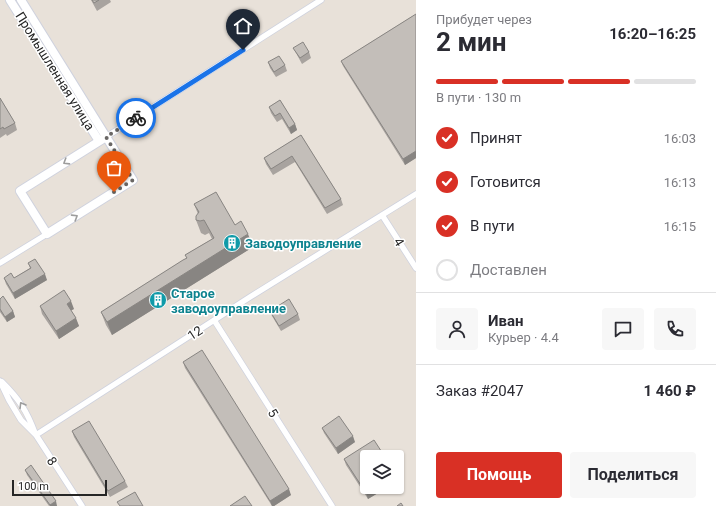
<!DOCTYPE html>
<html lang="ru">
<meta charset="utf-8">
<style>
:root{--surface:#fff;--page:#f7f7f7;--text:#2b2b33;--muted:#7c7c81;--line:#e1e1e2;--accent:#d93025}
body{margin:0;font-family:Roboto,sans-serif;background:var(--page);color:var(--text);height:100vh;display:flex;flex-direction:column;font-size:15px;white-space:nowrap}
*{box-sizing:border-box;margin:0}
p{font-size:13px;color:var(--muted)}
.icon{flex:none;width:22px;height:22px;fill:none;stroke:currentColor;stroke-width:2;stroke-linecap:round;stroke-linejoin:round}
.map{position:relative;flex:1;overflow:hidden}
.side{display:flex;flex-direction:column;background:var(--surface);width:300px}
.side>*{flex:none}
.tools{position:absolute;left:360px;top:450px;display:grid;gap:8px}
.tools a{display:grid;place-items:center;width:44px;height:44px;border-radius:4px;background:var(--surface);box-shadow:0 1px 3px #0004;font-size:20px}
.scale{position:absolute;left:12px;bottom:10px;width:95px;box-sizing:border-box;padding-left:4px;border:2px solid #262626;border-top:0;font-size:11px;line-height:14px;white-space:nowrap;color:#262626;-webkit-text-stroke:3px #fff;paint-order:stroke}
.pin{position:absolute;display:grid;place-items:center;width:34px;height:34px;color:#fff;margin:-41px -17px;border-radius:50% 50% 50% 0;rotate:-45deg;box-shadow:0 0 4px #0007}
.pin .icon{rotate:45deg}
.courier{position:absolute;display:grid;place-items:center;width:40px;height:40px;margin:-20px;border:3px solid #1a73e8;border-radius:50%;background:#fff;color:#222;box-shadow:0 1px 5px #0007}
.head em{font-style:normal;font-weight:700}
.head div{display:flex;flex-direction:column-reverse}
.head{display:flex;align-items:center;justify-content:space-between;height:68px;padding:0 20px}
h1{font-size:26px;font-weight:700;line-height:30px}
.bar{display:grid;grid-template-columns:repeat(4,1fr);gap:6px 4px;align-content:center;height:48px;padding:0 20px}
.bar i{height:5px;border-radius:3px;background:var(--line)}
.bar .active{background:var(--accent)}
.bar p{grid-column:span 4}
.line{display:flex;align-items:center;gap:10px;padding:0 20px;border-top:1px solid var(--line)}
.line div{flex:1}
.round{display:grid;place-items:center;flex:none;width:42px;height:42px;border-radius:4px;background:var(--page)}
ol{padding:0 20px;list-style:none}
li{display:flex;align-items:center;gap:12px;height:44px}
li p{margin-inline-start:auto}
li .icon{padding:4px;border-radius:50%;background:var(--accent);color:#fff;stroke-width:4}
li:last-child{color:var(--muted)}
li i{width:22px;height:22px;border:2px solid var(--line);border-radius:50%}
.action{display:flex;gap:8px;margin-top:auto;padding:8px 20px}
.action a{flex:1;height:46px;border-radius:4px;background:var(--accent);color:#fff;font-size:16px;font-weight:700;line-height:46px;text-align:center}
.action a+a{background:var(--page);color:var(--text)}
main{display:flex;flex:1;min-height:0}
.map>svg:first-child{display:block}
.grass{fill:url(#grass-dots)}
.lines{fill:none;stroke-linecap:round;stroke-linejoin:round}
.street-casing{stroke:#cfd2de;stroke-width:7}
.secondary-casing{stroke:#cfd2de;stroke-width:10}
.street{stroke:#fff;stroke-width:5.5}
.secondary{stroke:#fff;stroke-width:8}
.wall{fill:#a8a39f}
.shaded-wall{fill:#888582}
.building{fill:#c3beb9;stroke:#888582}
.oneway{stroke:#9d9d9d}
.done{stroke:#6a6765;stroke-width:4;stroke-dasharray:0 7.2}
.route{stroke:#1a73e8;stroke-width:5}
.labels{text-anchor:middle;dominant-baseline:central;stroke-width:3;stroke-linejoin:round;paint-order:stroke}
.street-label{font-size:13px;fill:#262626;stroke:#fff}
.culture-label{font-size:13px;font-weight:bold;fill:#0d838f;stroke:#fff;text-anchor:start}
</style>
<main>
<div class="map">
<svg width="416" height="506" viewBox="0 0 416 506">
<defs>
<pattern id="grass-dots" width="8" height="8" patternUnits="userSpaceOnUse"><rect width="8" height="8" fill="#b2d89c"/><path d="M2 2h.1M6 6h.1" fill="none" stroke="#99b986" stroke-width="1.8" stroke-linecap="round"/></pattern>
</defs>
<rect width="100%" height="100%" fill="#e8e1d9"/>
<path class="grass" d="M 14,0 L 17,0 L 47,48 L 45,49 Z"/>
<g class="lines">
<g class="street-casing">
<path id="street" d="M 106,137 L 321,0
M 382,215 L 416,268
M 0,263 L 47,234
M 214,320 L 332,506
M 0,381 L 9,400 L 21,420 L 36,435 L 82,506
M 2,382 C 19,399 27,411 35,433
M 36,435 L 250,297 L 416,194"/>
</g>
<g class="secondary-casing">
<path id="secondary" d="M 10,0 L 99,141
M 21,0 L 133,180 L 47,234 L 20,191 L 106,137"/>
</g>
<use href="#street" class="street"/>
<use href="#secondary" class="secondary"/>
</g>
<path class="wall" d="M 91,0 L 110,0 L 111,2 L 97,11 Z
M 416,14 L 416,158 L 405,165 L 343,66 L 341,61 Z
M 293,48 L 309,52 L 311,58 L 302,64 L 296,53 Z
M 268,62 L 285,65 L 287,71 L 276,77 L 270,68 Z
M 0,98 L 15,123 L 17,130 L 7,136 L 6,134 L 0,138 Z
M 280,100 L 295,124 L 297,130 L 291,134 L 282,119 L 277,122 L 271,113 L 269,107 Z
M 301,135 L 341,199 L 343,205 L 327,214 L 295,162 L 273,175 L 266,164 L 264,158 Z
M 194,204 L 235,225 L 253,247 L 112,335 L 106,325 L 101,312 L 187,258 L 185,255 L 212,239 L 209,233 L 205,235 L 201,233 L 196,220 L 198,214 Z
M 28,263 L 47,280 L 15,299 L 6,284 L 4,278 L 14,278 L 30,268 Z
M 0,299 L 13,311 L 15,317 L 7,322 L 0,312 Z
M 40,306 L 74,309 L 71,310 L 79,326 L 59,339 L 42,314 Z
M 270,311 L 298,314 L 300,320 L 281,331 L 272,316 Z
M 183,362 L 291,495 L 274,506 L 272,506 L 185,368 Z
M 322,428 L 355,442 L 338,454 L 324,433 Z
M 72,431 L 125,481 L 128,487 L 110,497 L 74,437 Z
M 344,459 L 367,487 L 388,487 L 368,499 L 346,465 Z
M 25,470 L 57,506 L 49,506 L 27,475 Z"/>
<path class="shaded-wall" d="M 295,124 L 297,130 L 291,134 L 289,128 Z
M 416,151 L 416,158 L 405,165 L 403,159 Z
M 248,234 L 253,247 L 112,335 L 107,322 Z
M 45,274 L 47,280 L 15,299 L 13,293 Z
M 71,301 L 74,309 L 70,311 L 67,304 Z
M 13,311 L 15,317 L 7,322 L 5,317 Z
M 76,318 L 79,326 L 59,339 L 56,331 Z
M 353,436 L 355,442 L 338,454 L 336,448 Z
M 376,487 L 388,487 L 368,499 L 366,493 Z
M 289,489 L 291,495 L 274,506 L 272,506 L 270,501 Z
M 56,501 L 57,506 L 50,506 L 50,505 Z"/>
<path class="building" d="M 92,0 L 99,0 L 94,3 Z
M 416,14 L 416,151 L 403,159 L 341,61 Z
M 303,42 L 309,52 L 300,58 L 293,48 Z
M 279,56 L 285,65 L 274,72 L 268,62 Z
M 0,98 L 15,123 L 4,129 L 3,127 L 0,129 Z
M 280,100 L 295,124 L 289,128 L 280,113 L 275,116 L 269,107 Z
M 301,135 L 341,199 L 325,208 L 292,156 L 271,169 L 264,158 Z
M 216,192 L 235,225 L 241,221 L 248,234 L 107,322 L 101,312 L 183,260 L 187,258 L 185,255 L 214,238 L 204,220 L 200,221 L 196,220 L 196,216 L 199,212 L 194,204 Z
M 35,259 L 45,274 L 13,293 L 4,278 L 11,273 L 14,278 L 31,268 L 28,263 Z
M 64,290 L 71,301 L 67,304 L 76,318 L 56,331 L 40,306 Z
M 3,296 L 13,311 L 5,317 L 0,309 L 0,299 Z
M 289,299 L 298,314 L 279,326 L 270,311 Z
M 202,350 L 289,489 L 270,501 L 183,362 Z
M 339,416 L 353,436 L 336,448 L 322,428 Z
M 89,421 L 125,481 L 108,491 L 72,431 Z
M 374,440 L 385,457 L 367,457 L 367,487 L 376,487 L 366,493 L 344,459 Z
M 31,465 L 56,501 L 50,505 L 25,470 Z
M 135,492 L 143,506 L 120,506 L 117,502 Z
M 245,496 L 252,506 L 230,506 Z
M 401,503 L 403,506 L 397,506 Z"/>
<defs><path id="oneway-chevron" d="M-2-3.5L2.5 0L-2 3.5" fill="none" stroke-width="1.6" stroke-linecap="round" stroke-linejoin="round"/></defs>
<g class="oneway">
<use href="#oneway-chevron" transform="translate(66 162) rotate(148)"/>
<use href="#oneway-chevron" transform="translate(75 217) rotate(-32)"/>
<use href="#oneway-chevron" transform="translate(22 405) rotate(-121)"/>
</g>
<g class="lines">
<path class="done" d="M 114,192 L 133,180 L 106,137 L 136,118"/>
<path class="route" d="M 136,118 L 243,50"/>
</g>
<defs>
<g id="building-disc" transform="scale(0.9)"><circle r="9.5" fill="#0f9aa8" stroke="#fff"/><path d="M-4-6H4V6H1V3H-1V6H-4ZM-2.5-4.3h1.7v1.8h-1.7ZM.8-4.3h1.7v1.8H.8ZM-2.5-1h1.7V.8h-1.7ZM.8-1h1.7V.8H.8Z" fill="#fff"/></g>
</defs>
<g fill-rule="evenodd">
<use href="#building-disc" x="232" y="243"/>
<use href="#building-disc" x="158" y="300"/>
</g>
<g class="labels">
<g class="street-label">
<text transform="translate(55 71) rotate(58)">Промышленная улица</text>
<text transform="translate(399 242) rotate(58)">4</text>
<text transform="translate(195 333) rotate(-33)">12</text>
<text transform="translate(273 413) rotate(58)">5</text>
<text transform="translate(52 461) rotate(57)">8</text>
</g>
<g class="culture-label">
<text x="245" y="243">Заводоуправление</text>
<text x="171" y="293">Старое<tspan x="171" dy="15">заводоуправление</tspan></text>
</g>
</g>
</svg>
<div class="tools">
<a><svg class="icon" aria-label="layers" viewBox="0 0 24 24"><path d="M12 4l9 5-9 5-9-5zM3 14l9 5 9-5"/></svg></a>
</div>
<div class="scale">100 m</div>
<div class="pin" style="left:114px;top:192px;background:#ea580c"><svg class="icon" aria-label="bag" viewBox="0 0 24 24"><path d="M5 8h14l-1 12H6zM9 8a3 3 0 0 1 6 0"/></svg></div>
<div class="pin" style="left:243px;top:50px;background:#1f2937"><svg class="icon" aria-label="home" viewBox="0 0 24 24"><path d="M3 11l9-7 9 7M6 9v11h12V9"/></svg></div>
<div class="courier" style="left:136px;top:118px"><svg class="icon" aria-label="bike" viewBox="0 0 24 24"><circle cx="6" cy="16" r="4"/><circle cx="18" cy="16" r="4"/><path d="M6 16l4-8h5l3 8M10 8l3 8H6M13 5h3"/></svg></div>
</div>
<section class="side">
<div class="head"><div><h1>2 мин</h1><p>Прибудет через</p></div><em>16:20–16:25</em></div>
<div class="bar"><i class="active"></i><i class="active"></i><i class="active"></i><i></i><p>В пути · 130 m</p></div>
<ol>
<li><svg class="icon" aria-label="check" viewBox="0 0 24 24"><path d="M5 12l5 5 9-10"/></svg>Принят<p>16:03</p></li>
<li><svg class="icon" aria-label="check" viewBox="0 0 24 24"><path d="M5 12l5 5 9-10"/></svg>Готовится<p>16:13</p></li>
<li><svg class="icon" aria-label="check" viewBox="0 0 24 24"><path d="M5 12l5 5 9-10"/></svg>В пути<p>16:15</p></li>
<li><i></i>Доставлен</li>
</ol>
<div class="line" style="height:72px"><a class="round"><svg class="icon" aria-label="person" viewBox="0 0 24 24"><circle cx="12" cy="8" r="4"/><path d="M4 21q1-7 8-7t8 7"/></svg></a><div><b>Иван</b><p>Курьер · 4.4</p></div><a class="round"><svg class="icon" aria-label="chat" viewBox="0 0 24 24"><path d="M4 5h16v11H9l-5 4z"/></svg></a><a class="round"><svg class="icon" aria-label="phone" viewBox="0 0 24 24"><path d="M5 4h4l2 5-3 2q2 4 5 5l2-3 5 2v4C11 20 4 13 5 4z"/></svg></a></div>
<div class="line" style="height:52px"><div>Заказ #2047</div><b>1 460 ₽</b></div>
<div class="action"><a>Помощь</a><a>Поделиться</a></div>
</section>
</main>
